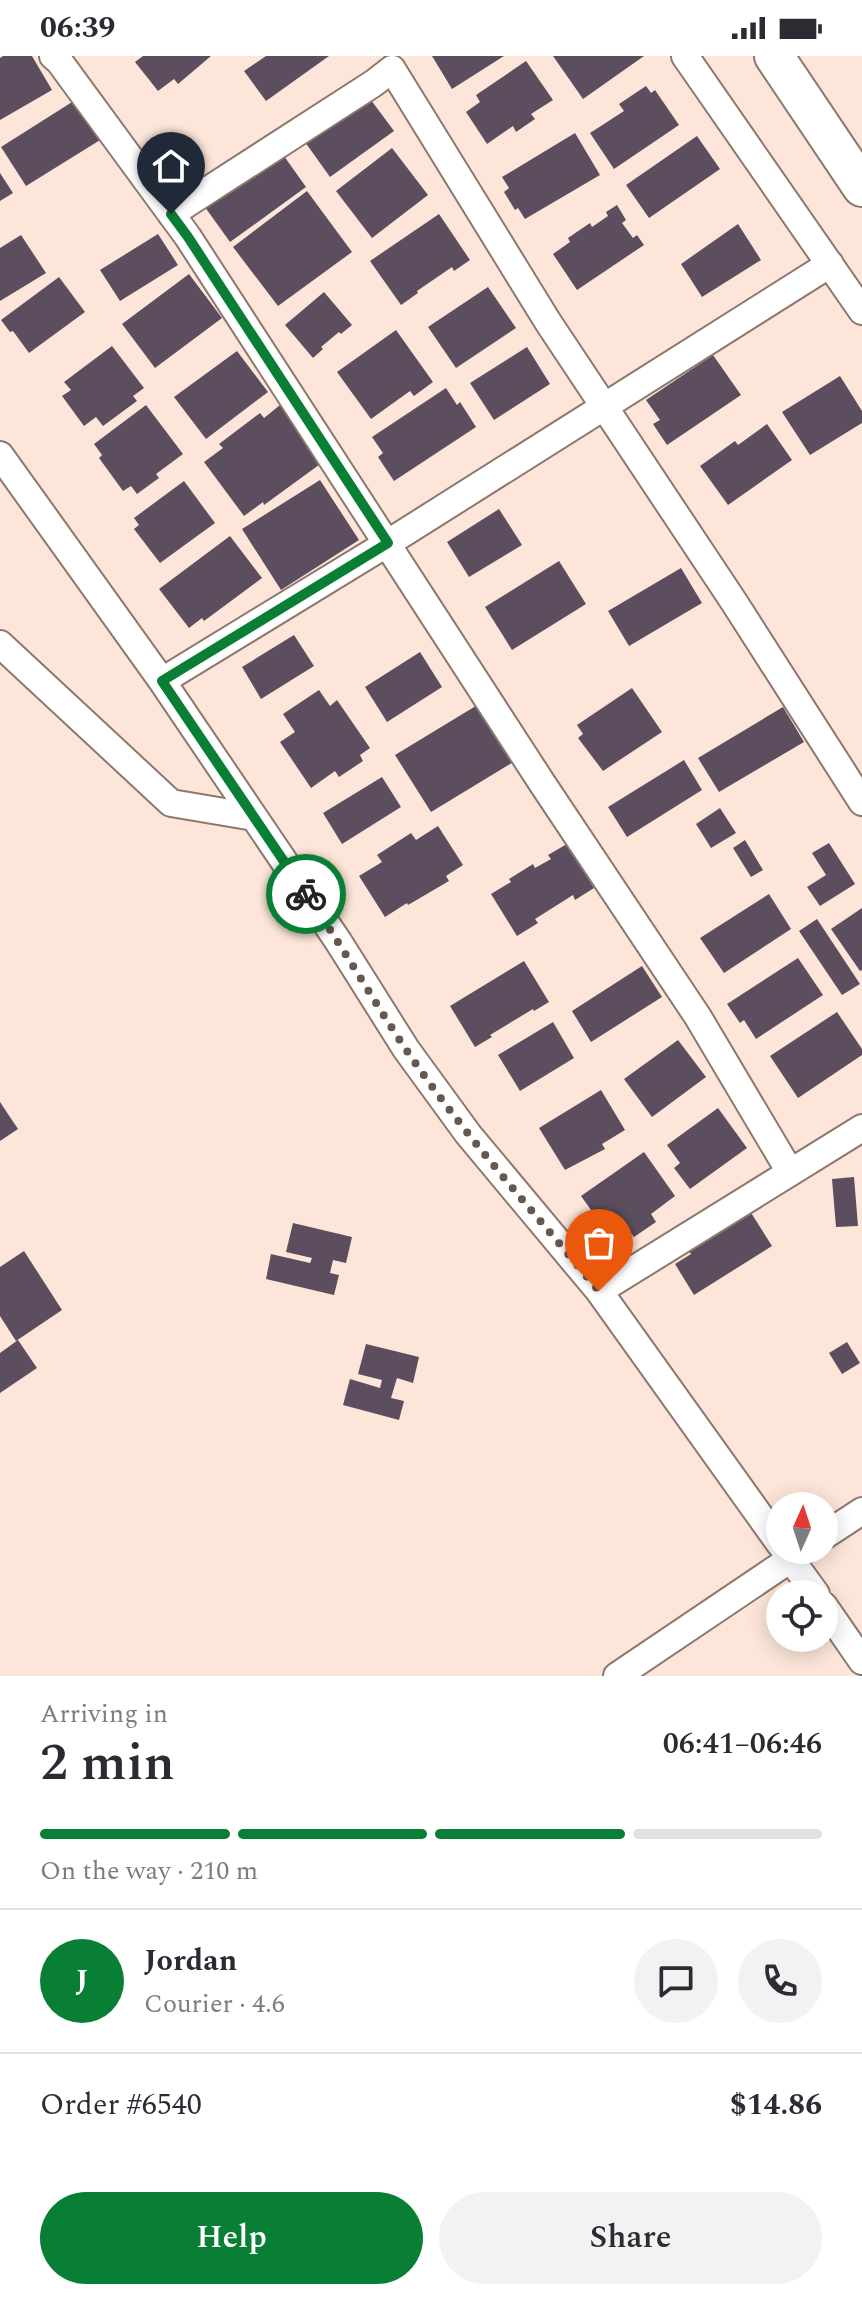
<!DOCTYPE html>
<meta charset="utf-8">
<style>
:root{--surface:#fff;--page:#f2f2f3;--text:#2b2b33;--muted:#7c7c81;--line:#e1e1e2;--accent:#097f36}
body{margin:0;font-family:Spectral,serif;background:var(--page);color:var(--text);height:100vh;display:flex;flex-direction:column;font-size:30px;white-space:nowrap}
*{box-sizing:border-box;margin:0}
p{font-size:26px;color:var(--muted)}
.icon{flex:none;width:44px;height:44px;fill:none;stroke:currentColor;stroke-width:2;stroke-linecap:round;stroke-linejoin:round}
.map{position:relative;height:1620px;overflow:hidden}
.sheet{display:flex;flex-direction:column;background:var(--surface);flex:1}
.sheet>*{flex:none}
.needle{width:52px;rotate:3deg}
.controls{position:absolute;left:766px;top:1436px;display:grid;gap:16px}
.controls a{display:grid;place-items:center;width:72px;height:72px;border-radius:50%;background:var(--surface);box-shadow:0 4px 20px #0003;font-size:40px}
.pin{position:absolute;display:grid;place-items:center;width:68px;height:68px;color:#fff;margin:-82px -34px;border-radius:50% 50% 50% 0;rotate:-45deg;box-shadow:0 0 8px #0007}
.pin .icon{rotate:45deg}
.courier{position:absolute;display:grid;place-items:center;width:80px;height:80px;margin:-40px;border:6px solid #097f36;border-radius:50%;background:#fff;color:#222;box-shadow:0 2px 10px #0007}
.headline em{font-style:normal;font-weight:600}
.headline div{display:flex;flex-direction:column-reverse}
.headline{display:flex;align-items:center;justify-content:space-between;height:136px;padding:0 40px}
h1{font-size:52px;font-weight:600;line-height:60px}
.bar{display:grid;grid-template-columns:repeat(4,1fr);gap:12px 8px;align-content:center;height:96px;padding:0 40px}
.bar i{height:10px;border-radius:6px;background:var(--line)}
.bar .on{background:var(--accent)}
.bar p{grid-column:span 4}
.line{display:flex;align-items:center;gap:20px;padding:0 40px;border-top:2px solid var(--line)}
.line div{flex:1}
.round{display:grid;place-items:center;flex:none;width:84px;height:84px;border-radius:42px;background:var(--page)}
.cta{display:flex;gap:16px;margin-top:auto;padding:16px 40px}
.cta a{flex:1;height:92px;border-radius:48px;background:var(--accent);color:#fff;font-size:32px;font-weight:600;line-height:92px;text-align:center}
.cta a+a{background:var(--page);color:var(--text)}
.status{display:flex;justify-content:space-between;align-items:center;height:56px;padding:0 40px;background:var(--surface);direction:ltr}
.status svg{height:22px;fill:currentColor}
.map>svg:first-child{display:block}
.building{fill:#5c4e5e}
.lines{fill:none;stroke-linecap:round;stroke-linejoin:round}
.street-casing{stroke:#8c786c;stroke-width:30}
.secondary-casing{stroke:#8c786c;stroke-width:42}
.street{stroke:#fff;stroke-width:26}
.secondary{stroke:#fff;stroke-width:38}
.done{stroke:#655851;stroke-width:8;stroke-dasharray:0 14.4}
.route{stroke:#097f36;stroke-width:10}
</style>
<div class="status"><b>06:39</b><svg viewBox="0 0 49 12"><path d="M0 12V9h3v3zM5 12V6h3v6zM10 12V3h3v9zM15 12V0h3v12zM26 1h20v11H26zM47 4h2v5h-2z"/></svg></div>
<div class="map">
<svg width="862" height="1620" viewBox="0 0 862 1620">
<rect width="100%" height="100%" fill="#fde6d9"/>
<path class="building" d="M 3,0 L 32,0 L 52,34 L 0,64 L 0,2 Z
M 143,0 L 211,0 L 178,28 L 174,23 L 158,35 L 135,6 Z
M 266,0 L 329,0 L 266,45 L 244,15 Z
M 432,0 L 504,0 L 452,33 Z
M 553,0 L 644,0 L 583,43 Z
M 526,5 L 553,44 L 531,58 L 535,63 L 516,76 L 513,70 L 487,88 L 466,56 L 480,46 L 476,39 Z
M 646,30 L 651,37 L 655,34 L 679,69 L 614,113 L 590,77 L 624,55 L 619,48 Z
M 368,40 L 394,75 L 330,121 L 305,86 Z
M 80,41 L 105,81 L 26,130 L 1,91 Z
M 575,77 L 600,119 L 525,163 L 518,152 L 515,154 L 504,136 L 509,132 L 502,121 Z
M 697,80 L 720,113 L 649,162 L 626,129 Z
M 392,92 L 428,139 L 372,182 L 336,135 Z
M 279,93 L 306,131 L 230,186 L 202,147 Z
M 0,117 L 13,137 L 0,145 Z
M 307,135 L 352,196 L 278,250 L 233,191 Z
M 617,149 L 626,164 L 622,167 L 633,182 L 637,179 L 644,189 L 577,234 L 553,198 L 570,186 L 568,182 L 590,167 L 592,171 L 608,160 L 606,156 Z
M 439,158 L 470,204 L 454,215 L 452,211 L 417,235 L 418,237 L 401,249 L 370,205 Z
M 738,168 L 761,204 L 702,241 L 681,208 Z
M 158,178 L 178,209 L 120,245 L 100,214 Z
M 21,179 L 46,217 L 0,245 L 0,192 Z
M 189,218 L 222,262 L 155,312 L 122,268 Z
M 59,221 L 85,256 L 29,297 L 13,275 L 10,276 L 1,264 Z
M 488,231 L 516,272 L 456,312 L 428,271 Z
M 324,236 L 352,269 L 341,278 L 339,276 L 321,291 L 323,293 L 313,302 L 285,269 Z
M 396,274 L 433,326 L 414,340 L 410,335 L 371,363 L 337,316 Z
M 112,290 L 144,332 L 133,340 L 137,345 L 103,370 L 96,361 L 84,370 L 62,340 L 71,334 L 64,326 Z
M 527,291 L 550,328 L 494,364 L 470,327 Z
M 237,295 L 268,336 L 206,383 L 174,341 Z
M 713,299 L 741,339 L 667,389 L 653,368 L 660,364 L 646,344 Z
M 840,320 L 862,355 L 862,367 L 810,399 L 782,356 Z
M 446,332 L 457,349 L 460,346 L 476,371 L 394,425 L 378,401 L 383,397 L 372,381 Z
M 146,349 L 183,398 L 156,418 L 159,422 L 137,438 L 131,430 L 123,435 L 99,402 L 102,399 L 94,388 Z
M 280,349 L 323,406 L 264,449 L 263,446 L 244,460 L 204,406 L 223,392 L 219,388 L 260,357 L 264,362 Z
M 767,368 L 792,404 L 728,449 L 700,410 L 735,385 L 738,389 Z
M 320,424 L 359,484 L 281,534 L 242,473 Z
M 184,425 L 215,467 L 160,507 L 134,473 L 139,469 L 134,462 Z
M 499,453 L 522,489 L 469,521 L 447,486 Z
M 230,480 L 262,522 L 204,565 L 202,562 L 189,572 L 159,533 Z
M 559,505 L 586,548 L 512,594 L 485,551 Z
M 681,512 L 702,547 L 629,590 L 608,555 Z
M 294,579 L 314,610 L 261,643 L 242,611 Z
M 420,596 L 442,631 L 387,666 L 365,631 Z
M 632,632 L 662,676 L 603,715 L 578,682 L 583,678 L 577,669 Z
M 319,634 L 330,650 L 337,644 L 370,692 L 360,699 L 363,705 L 339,721 L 335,715 L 311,732 L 280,686 L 295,676 L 283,658 Z
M 484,645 L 520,702 L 431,756 L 395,699 Z
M 783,651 L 804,686 L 719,736 L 698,702 Z
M 684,704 L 702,734 L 627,781 L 608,751 Z
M 382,721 L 401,751 L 342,788 L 323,757 Z
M 720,752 L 736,777 L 711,792 L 696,768 Z
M 438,770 L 463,809 L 446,820 L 449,825 L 408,849 L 407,847 L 385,861 L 359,820 L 382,806 L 377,799 L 411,777 L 416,784 Z
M 745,784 L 763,814 L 751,821 L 733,792 Z
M 829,787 L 855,828 L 820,850 L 807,831 L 826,819 L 812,797 Z
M 567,788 L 594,832 L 575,844 L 573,839 L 535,863 L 538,867 L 517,880 L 491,838 L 511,826 L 509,823 L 533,808 L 535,812 L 551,803 L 548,799 Z
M 769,838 L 791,873 L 724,917 L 700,882 Z
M 862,852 L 862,914 L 860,915 L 831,873 Z
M 817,863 L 860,928 L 842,939 L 799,875 Z
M 798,902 L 823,939 L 756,983 L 744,964 L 740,967 L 727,948 Z
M 524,905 L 549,946 L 534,955 L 533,953 L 490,979 L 492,981 L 475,991 L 450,950 Z
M 642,910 L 662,941 L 591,986 L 572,955 Z
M 837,956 L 862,993 L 862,999 L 798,1042 L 770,1000 Z
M 553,966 L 574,1002 L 520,1035 L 498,999 Z
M 678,984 L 706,1021 L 652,1061 L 624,1023 Z
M 601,1034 L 625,1074 L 602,1088 L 605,1093 L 565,1114 L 539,1072 Z
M 0,1046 L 18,1073 L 0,1085 Z
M 718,1052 L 747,1092 L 690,1133 L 674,1112 L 680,1107 L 667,1089 Z
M 644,1096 L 675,1140 L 651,1158 L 656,1166 L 634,1181 L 627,1172 L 612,1183 L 581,1140 Z
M 854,1121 L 858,1170 L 836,1171 L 832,1123 Z
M 748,1152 L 772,1190 L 694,1239 L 675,1208 L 691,1198 L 686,1191 Z
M 293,1167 L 352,1181 L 346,1207 L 333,1204 L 330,1217 L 339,1219 L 334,1239 L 266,1223 L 271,1198 L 310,1207 L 312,1202 L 286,1196 Z
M 24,1195 L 62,1254 L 16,1285 L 0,1260 L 0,1211 Z
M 18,1284 L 37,1312 L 0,1337 L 0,1297 Z
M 847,1286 L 860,1307 L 842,1318 L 829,1297 Z
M 366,1288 L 419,1301 L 413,1327 L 397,1322 L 391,1342 L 404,1345 L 399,1364 L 343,1349 L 350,1323 L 380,1332 L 382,1324 L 358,1318 Z"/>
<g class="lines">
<g class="street-casing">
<path id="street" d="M 53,0 L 59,5 L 188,181 L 542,727 L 698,961 L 790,1116
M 685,0 L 862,255
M 171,158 L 374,27 L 392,13 L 548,266 L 734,546 L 862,746
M 0,399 L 162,625 L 338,885 L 406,993 L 468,1078 L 599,1235 L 780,1488
M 0,588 L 171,747 L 254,761
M 162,625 L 388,487 L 830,208
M 599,1235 L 862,1072
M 824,1480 L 862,1455
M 784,1494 L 816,1538
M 824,1550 L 862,1605
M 617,1620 L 804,1494"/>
</g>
<g class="secondary-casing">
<path id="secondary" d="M 774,0 L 862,131"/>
</g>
<use href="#street" class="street"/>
<use href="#secondary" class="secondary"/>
</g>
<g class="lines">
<path class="done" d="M 306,838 C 341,888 371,941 405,992 C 463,1078 533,1155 599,1235"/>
<path class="route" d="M 171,158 L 188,181 L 388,487 L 162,625 L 306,838"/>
</g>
</svg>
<div class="controls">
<a><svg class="needle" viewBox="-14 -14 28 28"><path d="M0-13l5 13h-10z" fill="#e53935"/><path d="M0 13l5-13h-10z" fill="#7c7c81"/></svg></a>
<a><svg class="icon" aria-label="locate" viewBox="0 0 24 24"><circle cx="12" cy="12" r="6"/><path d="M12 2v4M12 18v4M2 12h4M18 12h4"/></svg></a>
</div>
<div class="pin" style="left:599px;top:1235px;background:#ea580c"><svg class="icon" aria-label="bag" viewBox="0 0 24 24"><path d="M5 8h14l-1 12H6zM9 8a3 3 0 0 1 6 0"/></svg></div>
<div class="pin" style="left:171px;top:158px;background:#1f2937"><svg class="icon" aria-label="home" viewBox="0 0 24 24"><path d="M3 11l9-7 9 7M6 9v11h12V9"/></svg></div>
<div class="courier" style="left:306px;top:838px"><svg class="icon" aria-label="bike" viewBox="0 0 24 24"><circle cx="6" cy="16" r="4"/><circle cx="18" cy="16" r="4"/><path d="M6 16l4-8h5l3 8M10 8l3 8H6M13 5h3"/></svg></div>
</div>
<section class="sheet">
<div class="headline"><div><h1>2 min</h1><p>Arriving in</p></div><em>06:41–06:46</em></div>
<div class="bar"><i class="on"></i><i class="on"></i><i class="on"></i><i></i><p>On the way · 210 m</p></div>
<div class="line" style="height:144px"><b class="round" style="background:var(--accent);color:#fff">J</b><div><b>Jordan</b><p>Courier · 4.6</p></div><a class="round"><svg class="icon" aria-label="chat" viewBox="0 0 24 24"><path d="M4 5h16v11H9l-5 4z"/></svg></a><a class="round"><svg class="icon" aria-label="phone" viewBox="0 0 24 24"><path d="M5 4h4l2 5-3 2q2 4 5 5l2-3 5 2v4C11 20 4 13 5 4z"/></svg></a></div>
<div class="line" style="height:104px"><div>Order #6540</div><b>$14.86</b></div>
<div class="cta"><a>Help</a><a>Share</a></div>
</section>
